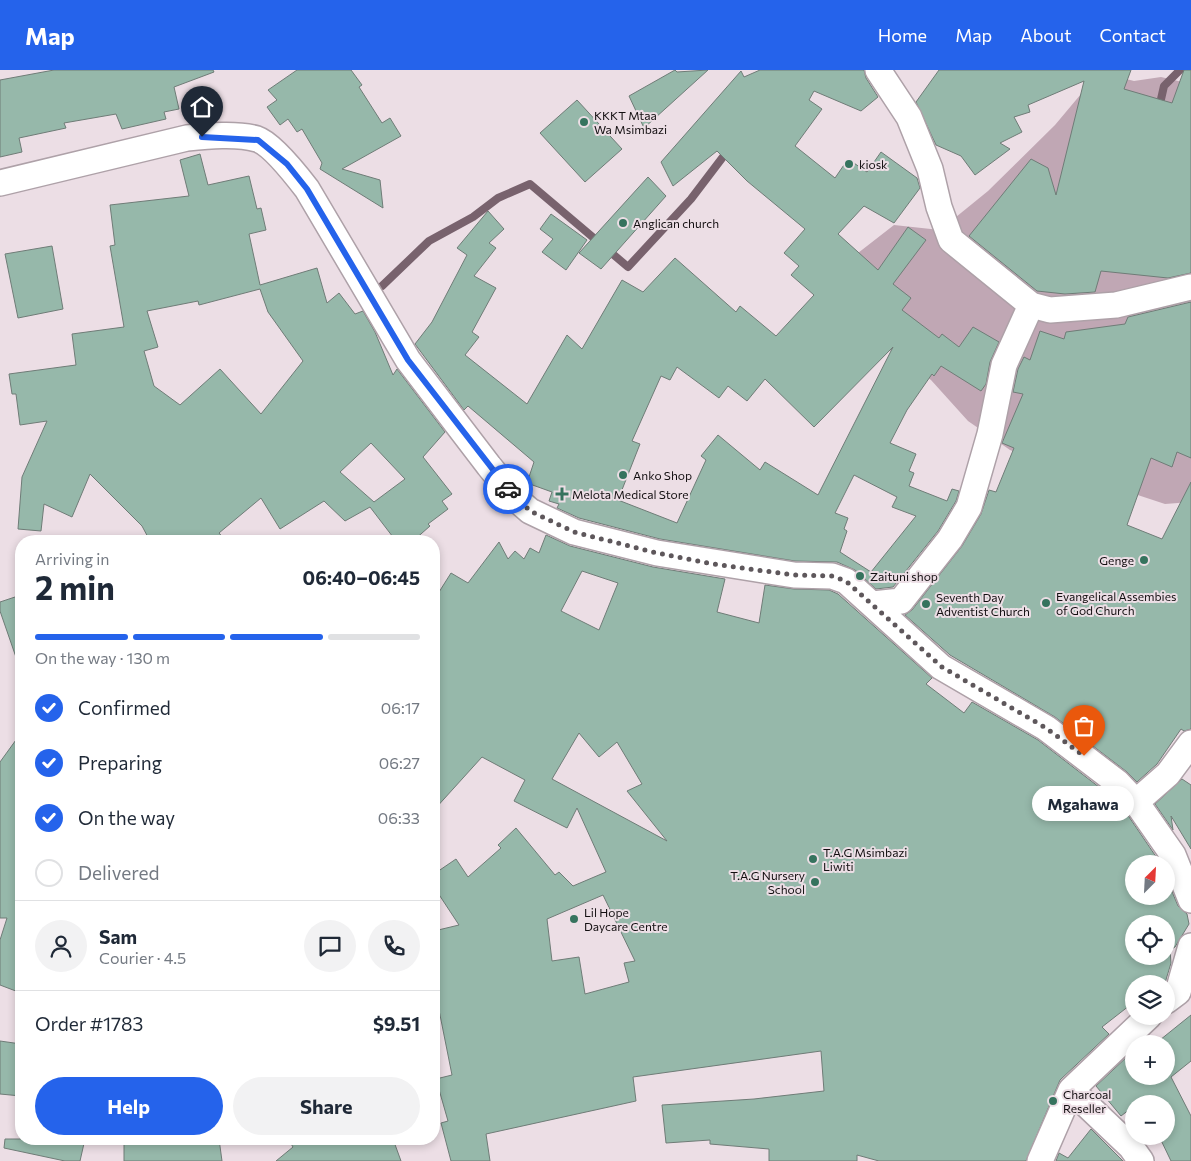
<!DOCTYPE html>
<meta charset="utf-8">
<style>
:root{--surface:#fff;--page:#f2f2f3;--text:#1f2937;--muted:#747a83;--line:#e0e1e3;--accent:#2563eb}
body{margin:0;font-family:Commissioner,sans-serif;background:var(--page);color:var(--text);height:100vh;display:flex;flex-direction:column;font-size:19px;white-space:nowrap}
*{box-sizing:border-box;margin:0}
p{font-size:16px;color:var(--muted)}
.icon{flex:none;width:28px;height:28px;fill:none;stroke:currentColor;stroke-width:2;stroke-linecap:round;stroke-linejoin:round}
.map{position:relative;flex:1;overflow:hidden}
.details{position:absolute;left:15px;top:465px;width:425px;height:610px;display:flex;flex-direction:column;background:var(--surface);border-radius:20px;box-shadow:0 2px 8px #0003}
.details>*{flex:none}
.needle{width:32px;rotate:24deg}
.tools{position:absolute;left:1125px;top:785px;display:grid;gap:10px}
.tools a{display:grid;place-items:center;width:50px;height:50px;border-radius:50%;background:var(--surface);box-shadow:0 2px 8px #0003;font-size:25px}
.pin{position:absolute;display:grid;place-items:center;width:42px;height:42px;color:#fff;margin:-51px -21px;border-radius:50% 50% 50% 0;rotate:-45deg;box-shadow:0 0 5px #0007}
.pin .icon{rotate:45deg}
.courier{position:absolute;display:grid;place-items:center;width:50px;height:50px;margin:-25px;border:4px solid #2563eb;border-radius:50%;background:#fff;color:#222;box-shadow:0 1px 6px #0007}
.bubble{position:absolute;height:35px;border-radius:18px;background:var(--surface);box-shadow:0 2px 8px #0003;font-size:16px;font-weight:700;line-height:35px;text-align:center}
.summary em{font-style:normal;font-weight:700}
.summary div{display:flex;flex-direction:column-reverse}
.summary{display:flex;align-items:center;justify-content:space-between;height:85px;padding:0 20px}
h1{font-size:32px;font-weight:700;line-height:38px}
.bar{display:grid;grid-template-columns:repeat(4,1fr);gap:8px 5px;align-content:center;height:60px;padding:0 20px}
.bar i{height:6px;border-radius:4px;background:var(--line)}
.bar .on{background:var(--accent)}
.bar p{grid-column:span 4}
.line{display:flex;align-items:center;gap:12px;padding:0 20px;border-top:1px solid var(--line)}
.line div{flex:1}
.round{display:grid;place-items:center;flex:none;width:52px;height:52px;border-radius:26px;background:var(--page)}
ol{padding:0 20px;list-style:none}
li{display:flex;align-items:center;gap:15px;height:55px}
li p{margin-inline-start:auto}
li .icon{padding:5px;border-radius:50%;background:var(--accent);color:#fff;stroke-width:4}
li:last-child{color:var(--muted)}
li i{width:28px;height:28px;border:2px solid var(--line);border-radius:50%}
.action{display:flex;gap:10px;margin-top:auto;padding:10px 20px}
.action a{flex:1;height:58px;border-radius:30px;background:var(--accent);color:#fff;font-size:20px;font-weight:700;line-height:58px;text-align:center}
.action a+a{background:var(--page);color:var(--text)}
header{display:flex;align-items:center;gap:30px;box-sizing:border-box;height:70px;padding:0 25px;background:var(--accent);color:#fff}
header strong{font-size:24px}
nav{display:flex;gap:28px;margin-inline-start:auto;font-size:18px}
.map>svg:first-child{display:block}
.green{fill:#c0a7b4}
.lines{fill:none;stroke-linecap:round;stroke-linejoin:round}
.stream{stroke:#78626d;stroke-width:8}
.building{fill:#96b8aa;stroke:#6f7c77;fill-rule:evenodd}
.minor-casing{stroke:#aea1a8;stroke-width:28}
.minor{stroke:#fff;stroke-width:25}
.done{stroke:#5e575b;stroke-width:5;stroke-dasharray:0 9}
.route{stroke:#2563eb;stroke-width:6}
.poi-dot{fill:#36735e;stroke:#ecdee5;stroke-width:2}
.labels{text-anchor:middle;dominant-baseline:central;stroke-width:4;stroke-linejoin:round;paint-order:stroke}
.poi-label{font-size:12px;fill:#120e10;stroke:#ecdee5;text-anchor:start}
</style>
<header>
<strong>Map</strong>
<nav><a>Home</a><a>Map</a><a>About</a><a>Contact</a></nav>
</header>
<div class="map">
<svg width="1191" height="1091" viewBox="0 0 1191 1091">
<rect width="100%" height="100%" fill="#ecdee5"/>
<path class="green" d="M 1107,4 L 1134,11 L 1161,7 L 1191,14 L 1191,432 L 1165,434 L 1068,402 L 1010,380 L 968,351 L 931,310 L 872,267 L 858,183 L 894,155 L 940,160 L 988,121 L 1055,55 L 1081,24 Z"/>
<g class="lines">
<path class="stream" d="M 1159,38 L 1164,16 L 1180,0
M 382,216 L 429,171 L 473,147 L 498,128 L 530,114 L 628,197 L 691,129 L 729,79"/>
</g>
<path class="building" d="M 54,0 L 213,0 L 214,2 L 174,17 L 179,39 L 164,42 L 166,49 L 122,59 L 116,44 L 64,53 L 66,58 L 19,68 L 22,82 L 0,87 L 0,10 Z
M 297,0 L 351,0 L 362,15 L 359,17 L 382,53 L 390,48 L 401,66 L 342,99 L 380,110 L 383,138 L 320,99 L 322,93 L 302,59 L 297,62 L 288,49 L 280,55 L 267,37 L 277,30 L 268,20 Z
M 675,0 L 677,2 L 708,0 L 644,58 L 629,26 Z
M 760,0 L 864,0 L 866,8 L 878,27 L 861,41 L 814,21 L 809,30 L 822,39 L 795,76 L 835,108 L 848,89 L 867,102 L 881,82 L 917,108 L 920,118 L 894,153 L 864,136 L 838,164 L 878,200 L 908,157 L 926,170 L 893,214 L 911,228 L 902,240 L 939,268 L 942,264 L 959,277 L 973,257 L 999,272 L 990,292 L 986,314 L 981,321 L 941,296 L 934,306 L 932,304 L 907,340 L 890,373 L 916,384 L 909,401 L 914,403 L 909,416 L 947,431 L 952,419 L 959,421 L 956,431 L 938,461 L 893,517 L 876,519 L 855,500 L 837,492 L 795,491 L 660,469 L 579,448 L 557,438 L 559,434 L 549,431 L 552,422 L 527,413 L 534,392 L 468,336 L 464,340 L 415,274 L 432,252 L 467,185 L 457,178 L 488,141 L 504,159 L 489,173 L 496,178 L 474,206 L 496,218 L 472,262 L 479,267 L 465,285 L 527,334 L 567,265 L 582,279 L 622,210 L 643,222 L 675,188 L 736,242 L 740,236 L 776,266 L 814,225 L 791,205 L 799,196 L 784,183 L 805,159 L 747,111 L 717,81 L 673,116 L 661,92 L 741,1 L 744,7 ZM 893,277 L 818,425 L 765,392 L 760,400 L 718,365 L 701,386 L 706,390 L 677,453 L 618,430 L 640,374 L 632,371 L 661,306 L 670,310 L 677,297 L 719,328 L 728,316 L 747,331 L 765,309 L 814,357 ZM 854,405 L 897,427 L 892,437 L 916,446 L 871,502 L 840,482 L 847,461 L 844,459 L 848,448 L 835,443 Z
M 939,0 L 1131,0 L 1124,19 L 1172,33 L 1184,0 L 1191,0 L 1191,203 L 1168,208 L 1101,201 L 1095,222 L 1065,224 L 1037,221 L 969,166 L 1031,89 L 1048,98 L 1056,125 L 1084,11 L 1028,35 L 1030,42 L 1014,47 L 1022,62 L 1000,73 L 1010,79 L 975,105 L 961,86 L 936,75 L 916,32 Z
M 577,30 L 622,79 L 585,112 L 540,63 Z
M 200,84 L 208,115 L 249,106 L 257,139 L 261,138 L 266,160 L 249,164 L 260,215 L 317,198 L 327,233 L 339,223 L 355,244 L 363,241 L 375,262 L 393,305 L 397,299 L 445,362 L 423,387 L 452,424 L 442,431 L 448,439 L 428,454 L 430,456 L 413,471 L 396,471 L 370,437 L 345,451 L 324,431 L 280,459 L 261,428 L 219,463 L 226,471 L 150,471 L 142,456 L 90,404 L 72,447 L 44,434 L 41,461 L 18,459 L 22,407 L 47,351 L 20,355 L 16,324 L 12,324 L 9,304 L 76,295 L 72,264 L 124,257 L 110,176 L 115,175 L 110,135 L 189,126 L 180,90 ZM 260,219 L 268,242 L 303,291 L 261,344 L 220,299 L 180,335 L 154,316 L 144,281 L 158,277 L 147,241 L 198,231 L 199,235 ZM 371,373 L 405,409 L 374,432 L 340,402 Z
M 648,107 L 666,126 L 601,199 L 579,183 Z
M 551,144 L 587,170 L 566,200 L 542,182 L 553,169 L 540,159 Z
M 52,176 L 63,239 L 18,248 L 5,184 Z
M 1191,232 L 1191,388 L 1177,382 L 1172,397 L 1151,388 L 1127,455 L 1162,469 L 1191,412 L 1191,659 L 1184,661 L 1181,659 L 1157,694 L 1137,712 L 1127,702 L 1055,647 L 950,585 L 905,545 L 912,540 L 962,476 L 981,444 L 989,420 L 996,422 L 1014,378 L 1002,373 L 1023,324 L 1013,322 L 1018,299 L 1024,287 L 1030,290 L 1040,261 L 1064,269 L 1066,262 L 1125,254 L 1128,247 Z
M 546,465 L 570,476 L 653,497 L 725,509 L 717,542 L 759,553 L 765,515 L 794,519 L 829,520 L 838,524 L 932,608 L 926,614 L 964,643 L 972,632 L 1038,670 L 1108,724 L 1125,741 L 1161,794 L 1134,794 L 1134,826 L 1166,826 L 1166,807 L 1178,836 L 1187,844 L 1189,854 L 1175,877 L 1170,880 L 1171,893 L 1165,913 L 1134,914 L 1134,932 L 1102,957 L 1109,964 L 1060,1010 L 1026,1091 L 879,1091 L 857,1085 L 857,1091 L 769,1091 L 769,1079 L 710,1074 L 710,1070 L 666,1073 L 662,1035 L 754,1029 L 824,1021 L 821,981 L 633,1007 L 636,1031 L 486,1064 L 490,1091 L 451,1091 L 441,1053 L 448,1051 L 436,1009 L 452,1005 L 438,935 L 434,936 L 434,861 L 459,855 L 434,817 L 434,804 L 456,789 L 468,807 L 501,778 L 498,775 L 516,758 L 555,805 L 559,802 L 573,816 L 606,802 L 577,738 L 567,758 L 514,731 L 525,710 L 482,687 L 434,740 L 434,530 L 451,503 L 468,513 L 499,472 L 508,489 L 515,481 L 524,489 L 530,478 L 539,483 ZM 582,501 L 618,513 L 599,560 L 561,541 ZM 579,663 L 599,687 L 617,672 L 642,714 L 627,721 L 667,771 L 552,709 ZM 603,825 L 635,891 L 624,893 L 629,912 L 585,924 L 579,887 L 552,891 L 547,849 ZM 1134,854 L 1166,854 L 1166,886 L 1134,886 Z
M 21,525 L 21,592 L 18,593 L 0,541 L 0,532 Z
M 21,663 L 21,923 L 0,915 L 0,870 L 7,848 L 0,848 L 0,692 Z
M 1182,709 L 1191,715 L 1191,779 L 1171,746 L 1173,760 L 1155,734 Z
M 1191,945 L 1191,991 L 1171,1007 L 1191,1046 L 1191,1091 L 1171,1091 L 1159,1066 L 1166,1066 L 1166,1034 L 1142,1034 L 1140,1031 L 1134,1034 L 1134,1036 L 1121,1046 L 1096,1016 L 1131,983 L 1134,986 L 1134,1006 L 1166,1006 L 1166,974 L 1155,974 Z
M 0,971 L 21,974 L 21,1026 L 0,1024 Z
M 1091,1059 L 1123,1091 L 1056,1091 L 1059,1083 L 1068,1088 Z
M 5,1069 L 85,1069 L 80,1091 L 65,1091 L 4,1078 Z
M 124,1069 L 219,1069 L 222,1091 L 124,1091 Z
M 288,1069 L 393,1069 L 401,1091 L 276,1091 L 293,1077 Z"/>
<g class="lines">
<g class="minor-casing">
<path id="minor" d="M 878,0 L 909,47 L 930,99 L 939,137 L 951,170 L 1031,235 L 1050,240 L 1116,235 L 1191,217
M 0,113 L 187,68 C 207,66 237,63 257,69 C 272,74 297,106 307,119 L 408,290 L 489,396 L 516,429 L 530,441 L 574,462 L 657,483 L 794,505 L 832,506 L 846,511 L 941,597 L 1046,658 L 1118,713 L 1136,732 L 1173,785 L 1191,830
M 873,534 L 901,531 L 950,469 L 969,437 L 990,364 L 1004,295 L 1031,235
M 1136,732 L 1168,704 L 1191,673
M 1166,931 L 1178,922 L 1191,876
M 1071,1020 L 1131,1077 L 1141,1091
M 1040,1091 L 1071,1020 L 1149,946"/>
</g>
<use href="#minor" class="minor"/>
</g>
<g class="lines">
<path class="done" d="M 508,419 L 530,441 L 574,462 L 657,483 L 713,494 L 794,505 L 832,506 L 846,511 L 942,597 L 1046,658 L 1084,686"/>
<path class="route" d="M 202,67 L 258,70 L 287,94 L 307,119 L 408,290 L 508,419"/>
</g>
<g class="poi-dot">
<circle cx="584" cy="52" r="5"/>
<circle cx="849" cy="94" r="5"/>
<circle cx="623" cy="153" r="5"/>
<circle cx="623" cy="405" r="5"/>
<path d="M559.5 416.5h5v5h5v5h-5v5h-5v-5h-5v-5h5z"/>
<circle cx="1144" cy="490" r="5"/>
<circle cx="860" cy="506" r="5"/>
<circle cx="1046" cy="533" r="5"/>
<circle cx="926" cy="534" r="5"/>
<circle cx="813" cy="789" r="5"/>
<circle cx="815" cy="812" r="5"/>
<circle cx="574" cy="849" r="5"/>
<circle cx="1053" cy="1031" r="5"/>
</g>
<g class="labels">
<g class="poi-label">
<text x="594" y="45">KKKT Mtaa<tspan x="594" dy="14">Wa Msimbazi</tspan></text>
<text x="859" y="94">kiosk</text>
<text x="633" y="153">Anglican church</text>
<text x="633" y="405">Anko Shop</text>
<text x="572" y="424">Melota Medical Store</text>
<text x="1134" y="490" text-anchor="end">Genge</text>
<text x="870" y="506">Zaituni shop</text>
<text x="1056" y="526">Evangelical Assembies<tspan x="1056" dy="14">of God Church</tspan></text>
<text x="936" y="527">Seventh Day<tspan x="936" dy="14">Adventist Church</tspan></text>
<text x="823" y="782">T.A.G Msimbazi<tspan x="823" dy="14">Liwiti</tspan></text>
<text x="805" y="805" text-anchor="end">T.A.G Nursery<tspan x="805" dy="14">School</tspan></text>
<text x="584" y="842">Lil Hope<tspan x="584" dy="14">Daycare Centre</tspan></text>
<text x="1063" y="1024">Charcoal<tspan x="1063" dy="14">Reseller</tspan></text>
</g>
</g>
</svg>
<div class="tools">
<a><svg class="needle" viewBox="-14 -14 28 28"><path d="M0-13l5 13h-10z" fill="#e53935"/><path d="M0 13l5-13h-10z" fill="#747a83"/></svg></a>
<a><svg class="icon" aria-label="locate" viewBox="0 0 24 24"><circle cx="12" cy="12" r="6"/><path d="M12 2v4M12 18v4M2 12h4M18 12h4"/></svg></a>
<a><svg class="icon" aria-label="layers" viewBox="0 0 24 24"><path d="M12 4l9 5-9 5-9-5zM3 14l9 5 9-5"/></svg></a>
<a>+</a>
<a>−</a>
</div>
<div class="pin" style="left:1084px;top:686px;background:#ea580c"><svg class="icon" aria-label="bag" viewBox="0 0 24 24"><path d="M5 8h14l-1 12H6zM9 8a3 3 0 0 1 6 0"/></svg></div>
<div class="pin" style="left:202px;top:67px;background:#1f2937"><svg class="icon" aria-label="home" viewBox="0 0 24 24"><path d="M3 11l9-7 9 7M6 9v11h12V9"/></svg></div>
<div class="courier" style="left:508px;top:419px"><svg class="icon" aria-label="car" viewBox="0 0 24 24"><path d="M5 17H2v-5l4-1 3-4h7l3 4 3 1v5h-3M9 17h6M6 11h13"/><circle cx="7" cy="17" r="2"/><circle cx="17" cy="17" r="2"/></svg></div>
<div class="bubble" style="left:1032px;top:716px;width:102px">Mgahawa</div>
<section class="details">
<div class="summary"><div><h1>2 min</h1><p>Arriving in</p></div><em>06:40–06:45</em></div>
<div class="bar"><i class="on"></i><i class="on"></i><i class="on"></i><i></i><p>On the way · 130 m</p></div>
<ol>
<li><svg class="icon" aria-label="check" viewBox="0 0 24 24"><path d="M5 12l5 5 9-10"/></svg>Confirmed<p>06:17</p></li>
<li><svg class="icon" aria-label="check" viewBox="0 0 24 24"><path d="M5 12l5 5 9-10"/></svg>Preparing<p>06:27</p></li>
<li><svg class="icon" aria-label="check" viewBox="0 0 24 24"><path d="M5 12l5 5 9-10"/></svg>On the way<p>06:33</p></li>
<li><i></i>Delivered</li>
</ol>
<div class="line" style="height:90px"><a class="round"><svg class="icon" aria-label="person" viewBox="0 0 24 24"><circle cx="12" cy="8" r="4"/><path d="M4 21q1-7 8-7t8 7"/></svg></a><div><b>Sam</b><p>Courier · 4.5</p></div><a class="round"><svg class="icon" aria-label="chat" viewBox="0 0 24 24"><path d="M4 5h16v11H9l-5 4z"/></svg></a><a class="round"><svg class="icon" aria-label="phone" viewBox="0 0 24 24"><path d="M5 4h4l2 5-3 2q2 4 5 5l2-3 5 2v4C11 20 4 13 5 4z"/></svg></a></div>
<div class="line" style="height:65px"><div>Order #1783</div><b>$9.51</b></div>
<div class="action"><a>Help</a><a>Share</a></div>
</section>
</div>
